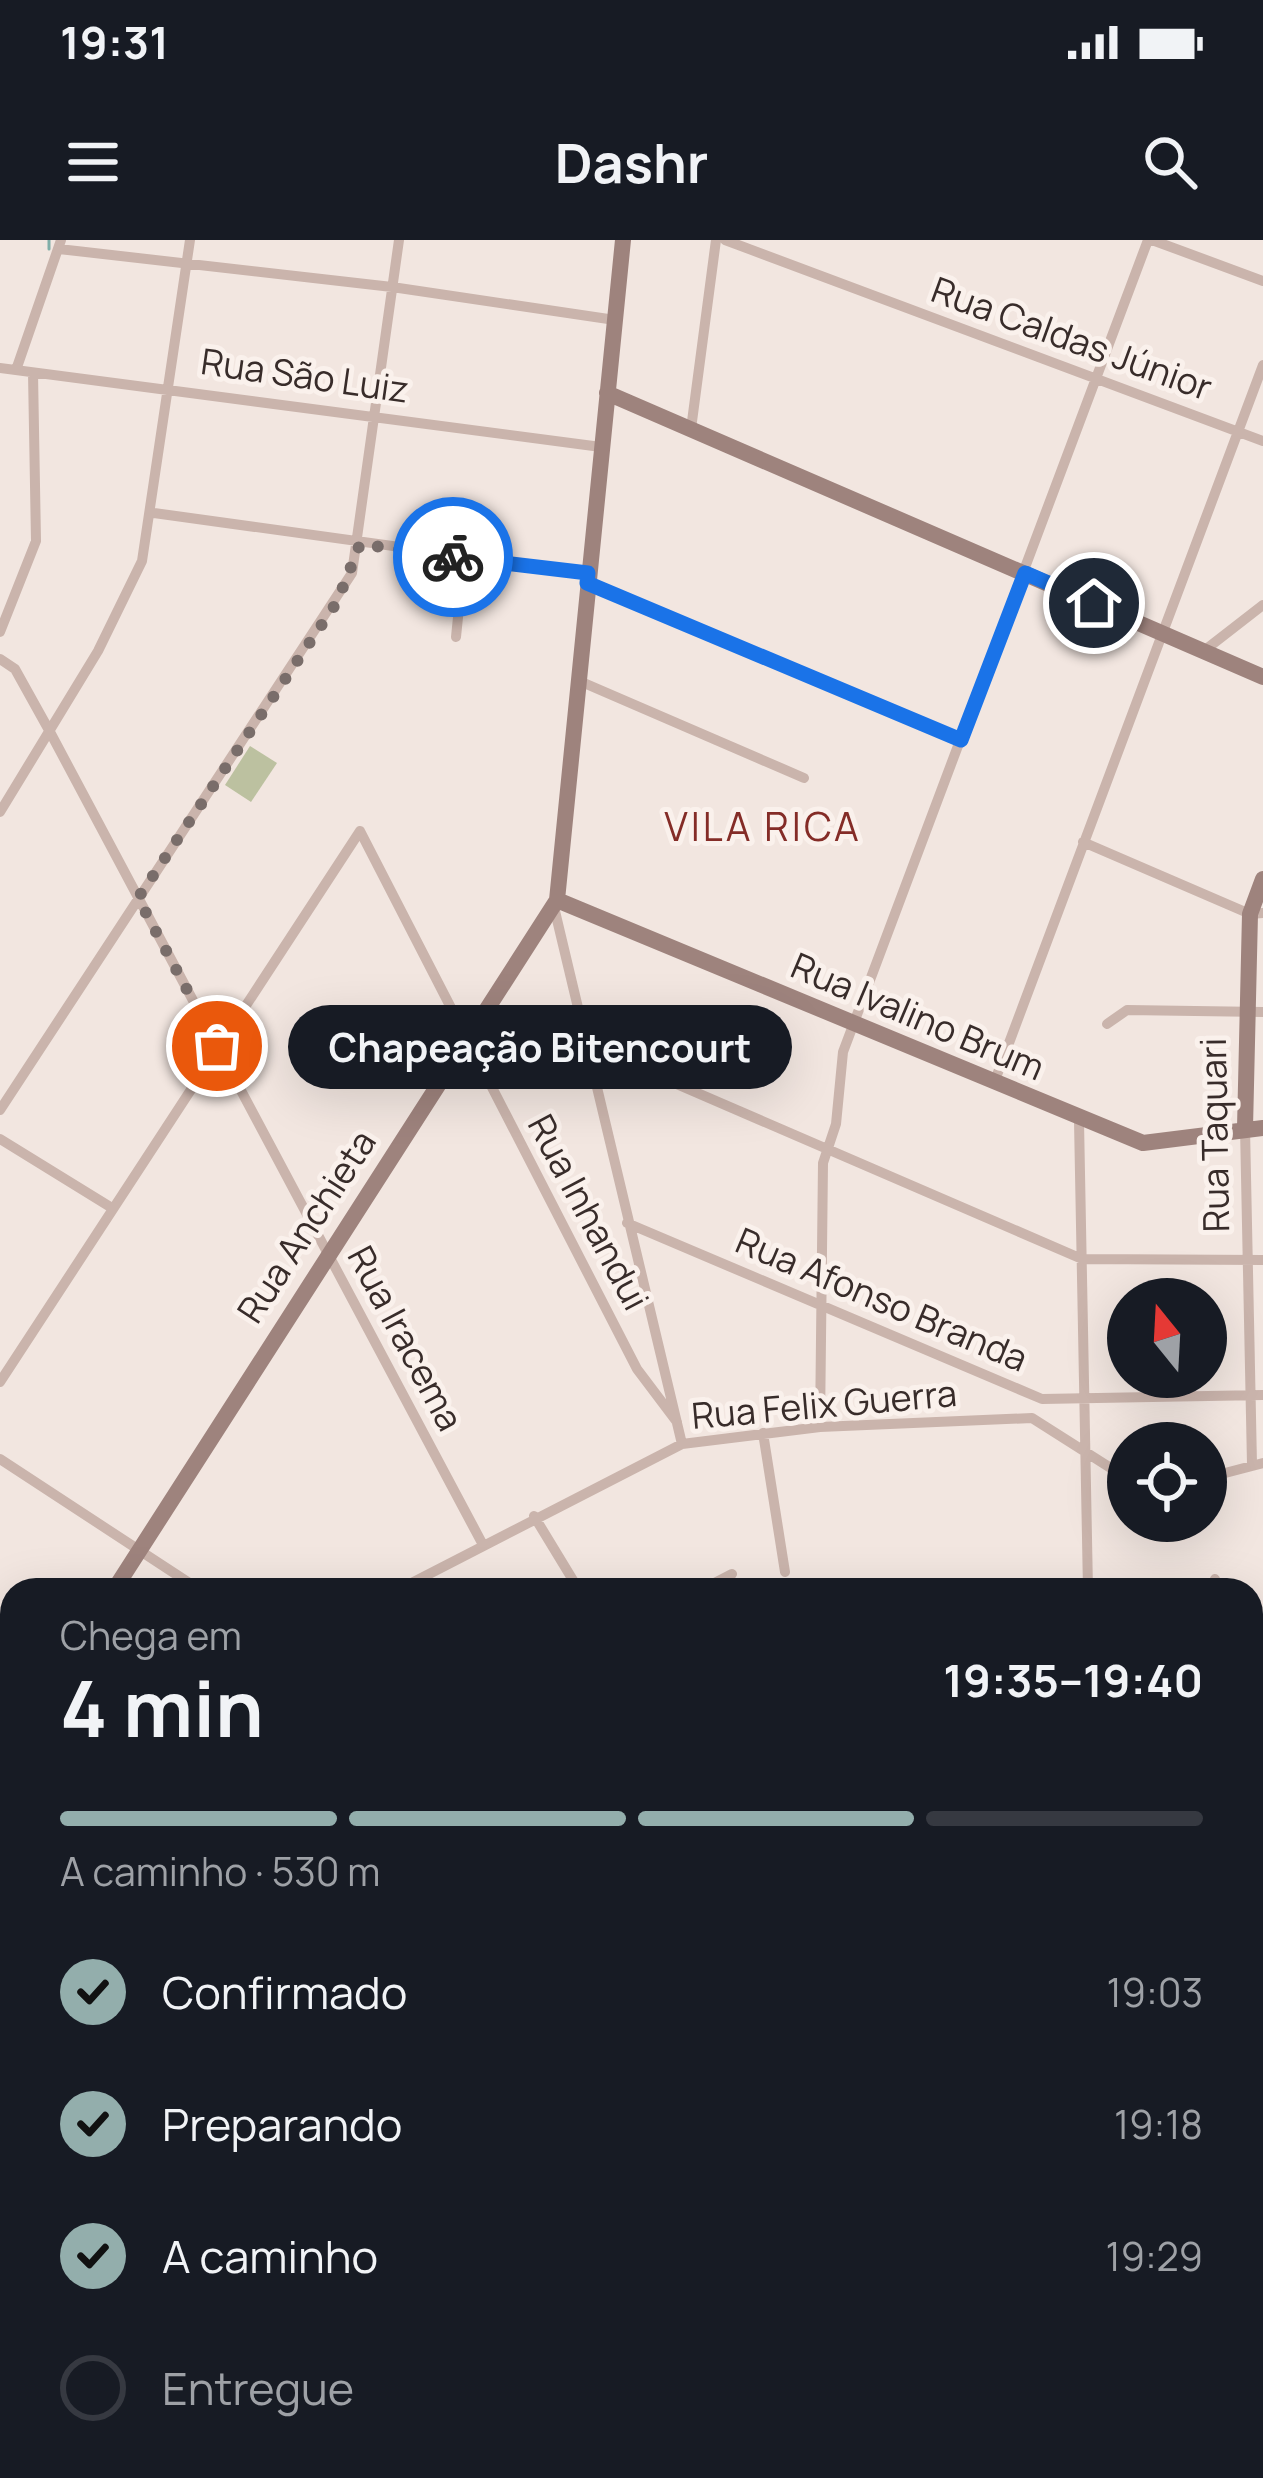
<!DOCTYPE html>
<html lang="pt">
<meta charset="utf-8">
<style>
:root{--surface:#171b24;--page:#242831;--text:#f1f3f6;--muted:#9ea1a6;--line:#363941;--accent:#93aeac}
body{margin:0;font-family:Manrope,sans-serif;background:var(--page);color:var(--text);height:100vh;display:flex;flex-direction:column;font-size:45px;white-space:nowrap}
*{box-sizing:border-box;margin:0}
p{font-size:39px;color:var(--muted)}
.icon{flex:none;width:66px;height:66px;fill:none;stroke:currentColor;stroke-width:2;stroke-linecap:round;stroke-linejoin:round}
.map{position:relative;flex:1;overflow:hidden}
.panel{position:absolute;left:0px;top:1338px;width:1263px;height:900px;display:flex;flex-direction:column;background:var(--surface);border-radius:36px 36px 0 0;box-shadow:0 12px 48px #0002}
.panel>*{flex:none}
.needle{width:78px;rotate:342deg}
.tools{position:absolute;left:1107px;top:1038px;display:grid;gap:24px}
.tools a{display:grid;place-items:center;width:120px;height:120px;border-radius:50%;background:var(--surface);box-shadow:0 12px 48px #0002;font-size:60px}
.pin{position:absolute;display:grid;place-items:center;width:102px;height:102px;color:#fff;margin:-51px;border:6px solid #fff;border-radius:50%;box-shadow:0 3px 12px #0007}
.courier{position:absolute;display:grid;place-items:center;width:120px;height:120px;margin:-60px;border:9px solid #1a73e8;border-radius:50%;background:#fff;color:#222;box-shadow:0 3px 15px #0007}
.bubble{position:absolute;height:84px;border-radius:42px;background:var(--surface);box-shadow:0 12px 48px #0002;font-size:39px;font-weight:700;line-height:84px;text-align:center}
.summary em{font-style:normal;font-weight:700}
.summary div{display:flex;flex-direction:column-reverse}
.summary{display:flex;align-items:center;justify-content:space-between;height:204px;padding:0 60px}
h1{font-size:78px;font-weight:700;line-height:90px}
.bar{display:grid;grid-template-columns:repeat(4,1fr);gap:18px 12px;align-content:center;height:144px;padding:0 60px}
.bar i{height:15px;border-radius:9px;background:var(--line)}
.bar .current{background:var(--accent)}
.bar p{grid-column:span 4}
ol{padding:0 60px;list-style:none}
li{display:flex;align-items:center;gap:36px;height:132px}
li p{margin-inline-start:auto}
li .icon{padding:12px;border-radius:50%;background:var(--accent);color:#111;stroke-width:4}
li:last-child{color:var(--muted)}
li i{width:66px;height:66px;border:6px solid var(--line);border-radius:50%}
.status{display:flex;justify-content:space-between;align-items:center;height:84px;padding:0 60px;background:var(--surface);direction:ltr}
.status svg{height:33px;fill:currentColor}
header{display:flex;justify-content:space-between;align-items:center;height:156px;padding:0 60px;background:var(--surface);font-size:54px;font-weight:700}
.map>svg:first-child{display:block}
.green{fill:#bcc1a0}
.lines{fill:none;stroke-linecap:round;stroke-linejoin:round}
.stream{stroke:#80aea8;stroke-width:3}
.street{stroke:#cab4ac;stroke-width:10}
.secondary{stroke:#9e837d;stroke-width:16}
.done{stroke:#796d6a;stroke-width:12;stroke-dasharray:0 21.6}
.route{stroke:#1a73e8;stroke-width:15}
.labels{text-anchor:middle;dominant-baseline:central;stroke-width:10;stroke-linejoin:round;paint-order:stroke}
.street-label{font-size:36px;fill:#382c2a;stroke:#faf1ec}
.neighbourhood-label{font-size:39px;letter-spacing:3px;fill:#842c27;stroke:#faf1ec}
</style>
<div class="status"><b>19:31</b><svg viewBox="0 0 49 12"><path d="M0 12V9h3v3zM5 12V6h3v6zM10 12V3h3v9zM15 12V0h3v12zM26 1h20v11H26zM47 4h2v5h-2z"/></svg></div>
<header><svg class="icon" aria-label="menu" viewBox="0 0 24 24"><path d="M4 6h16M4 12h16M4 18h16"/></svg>Dashr<svg class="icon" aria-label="search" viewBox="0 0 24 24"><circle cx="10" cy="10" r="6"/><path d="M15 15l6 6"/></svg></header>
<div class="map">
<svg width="1263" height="2238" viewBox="0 0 1263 2238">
<rect width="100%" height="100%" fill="#f2e6e0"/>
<path class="green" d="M 250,506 L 277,523 L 251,562 L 225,545 Z"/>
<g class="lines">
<path class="stream" d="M 49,9 L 49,0
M 774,1350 L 775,1350
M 852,1350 L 867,1343 L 879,1350
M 1251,1421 L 1263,1417"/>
<path class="street" d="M 725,0 L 1263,201
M 1152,0 L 1263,41
M 59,9 L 392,47 L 615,80
M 0,128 L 601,207
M 16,130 L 61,0
M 691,189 L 716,0
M 154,273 L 588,333
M 587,343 L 961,500
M 0,392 L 36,301 L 33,133
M 456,397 L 464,318
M 1205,410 L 1263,365
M 0,419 L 15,429 L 50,492 L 482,1303
M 577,440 L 804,538
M 0,572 L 98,411 L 142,321 L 190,0
M 360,591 L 637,1129 L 677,1182
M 1083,602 L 1250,674 L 1263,673
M 554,667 L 682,1204
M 1107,784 L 1127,770 L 1263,772
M 584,804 L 1082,1019 L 1263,1020
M 994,843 L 1263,125
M 0,870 L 352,333 L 399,0
M 1079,881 L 1088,1350
M 1245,888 L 1252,1224
M 0,899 L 112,968
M 627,983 L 1042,1159 L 1263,1155
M 0,1142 L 360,591
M 820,1187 L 823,923 L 836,884 L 843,812 L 1148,0
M 763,1193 L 785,1332
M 0,1219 L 200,1350
M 1206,1238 L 1263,1223
M 534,1276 L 579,1350
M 1215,1339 L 1217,1350
M 398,1350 L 682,1204 L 820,1187 L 1032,1178 L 1128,1239
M 701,1350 L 732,1334
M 0,1399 L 12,1407
M 1251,1717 L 1263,1715
M 0,1731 L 12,1742
M 1251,1829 L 1263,1827
M 0,1935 L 12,1949
M 1251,2044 L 1263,2059
M 1251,2070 L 1263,2068
M 10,2109 L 12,2109
M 121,2226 L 123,2238
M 275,2226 L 278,2238"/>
<path class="secondary" d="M 607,153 L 1263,437
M 557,660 L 1143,903 L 1263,888
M 1245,888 L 1250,674 L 1263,639
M 114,1350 L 557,660 L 623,0
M 0,1528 L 12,1509
M 0,1550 L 12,1559
M 1251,1944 L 1263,1944
M 456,2226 L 458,2238
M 479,2226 L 480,2238"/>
</g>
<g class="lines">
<path class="done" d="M 217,806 L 138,658 L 337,362 L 360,304 L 453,317"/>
<path class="route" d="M 453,317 L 588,333 L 587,343 L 961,500 L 1025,333 L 1094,363"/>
</g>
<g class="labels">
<g class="street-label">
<text transform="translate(1072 98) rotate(20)">Rua Caldas Júnior</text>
<text transform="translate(305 135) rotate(8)">Rua São Luiz</text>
<text transform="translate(918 776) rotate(23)">Rua Ivalino Brum</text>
<text transform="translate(1214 895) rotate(-91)">Rua Taquari</text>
<text transform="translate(589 972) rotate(62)">Rua Inhandui</text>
<text transform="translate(306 986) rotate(-57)">Rua Anchieta</text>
<text transform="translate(882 1059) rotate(23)">Rua Afonso Branda</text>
<text transform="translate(406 1098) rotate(62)">Rua Iracema</text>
<text transform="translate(824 1164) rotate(-5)">Rua Felix Guerra</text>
</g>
<g class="neighbourhood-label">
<text x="763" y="586">VILA RICA</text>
</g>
</g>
</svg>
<div class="tools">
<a><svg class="needle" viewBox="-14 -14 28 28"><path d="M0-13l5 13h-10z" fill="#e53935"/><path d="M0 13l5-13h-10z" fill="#9ea1a6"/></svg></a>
<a><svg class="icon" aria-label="locate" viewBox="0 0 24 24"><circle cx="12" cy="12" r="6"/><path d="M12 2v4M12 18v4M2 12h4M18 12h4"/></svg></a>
</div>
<div class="pin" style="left:217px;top:806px;background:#ea580c"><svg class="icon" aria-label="bag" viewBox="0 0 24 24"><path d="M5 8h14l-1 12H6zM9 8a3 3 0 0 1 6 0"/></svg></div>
<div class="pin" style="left:1094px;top:363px;background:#1f2937"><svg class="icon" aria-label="home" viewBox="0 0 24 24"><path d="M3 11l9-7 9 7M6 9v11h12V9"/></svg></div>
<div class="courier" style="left:453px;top:317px"><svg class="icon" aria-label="bike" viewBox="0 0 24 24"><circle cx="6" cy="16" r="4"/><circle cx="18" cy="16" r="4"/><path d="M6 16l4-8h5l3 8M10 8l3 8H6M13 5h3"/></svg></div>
<div class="bubble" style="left:288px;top:765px;width:504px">Chapeação Bitencourt</div>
<section class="panel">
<div class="summary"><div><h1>4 min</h1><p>Chega em</p></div><em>19:35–19:40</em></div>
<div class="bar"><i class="current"></i><i class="current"></i><i class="current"></i><i></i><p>A caminho · 530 m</p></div>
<ol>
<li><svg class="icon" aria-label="check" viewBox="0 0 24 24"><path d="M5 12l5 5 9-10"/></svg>Confirmado<p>19:03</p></li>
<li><svg class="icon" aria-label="check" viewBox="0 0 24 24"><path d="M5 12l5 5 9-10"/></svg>Preparando<p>19:18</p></li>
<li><svg class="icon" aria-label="check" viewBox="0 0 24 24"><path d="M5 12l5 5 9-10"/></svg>A caminho<p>19:29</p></li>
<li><i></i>Entregue</li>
</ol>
</section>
</div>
